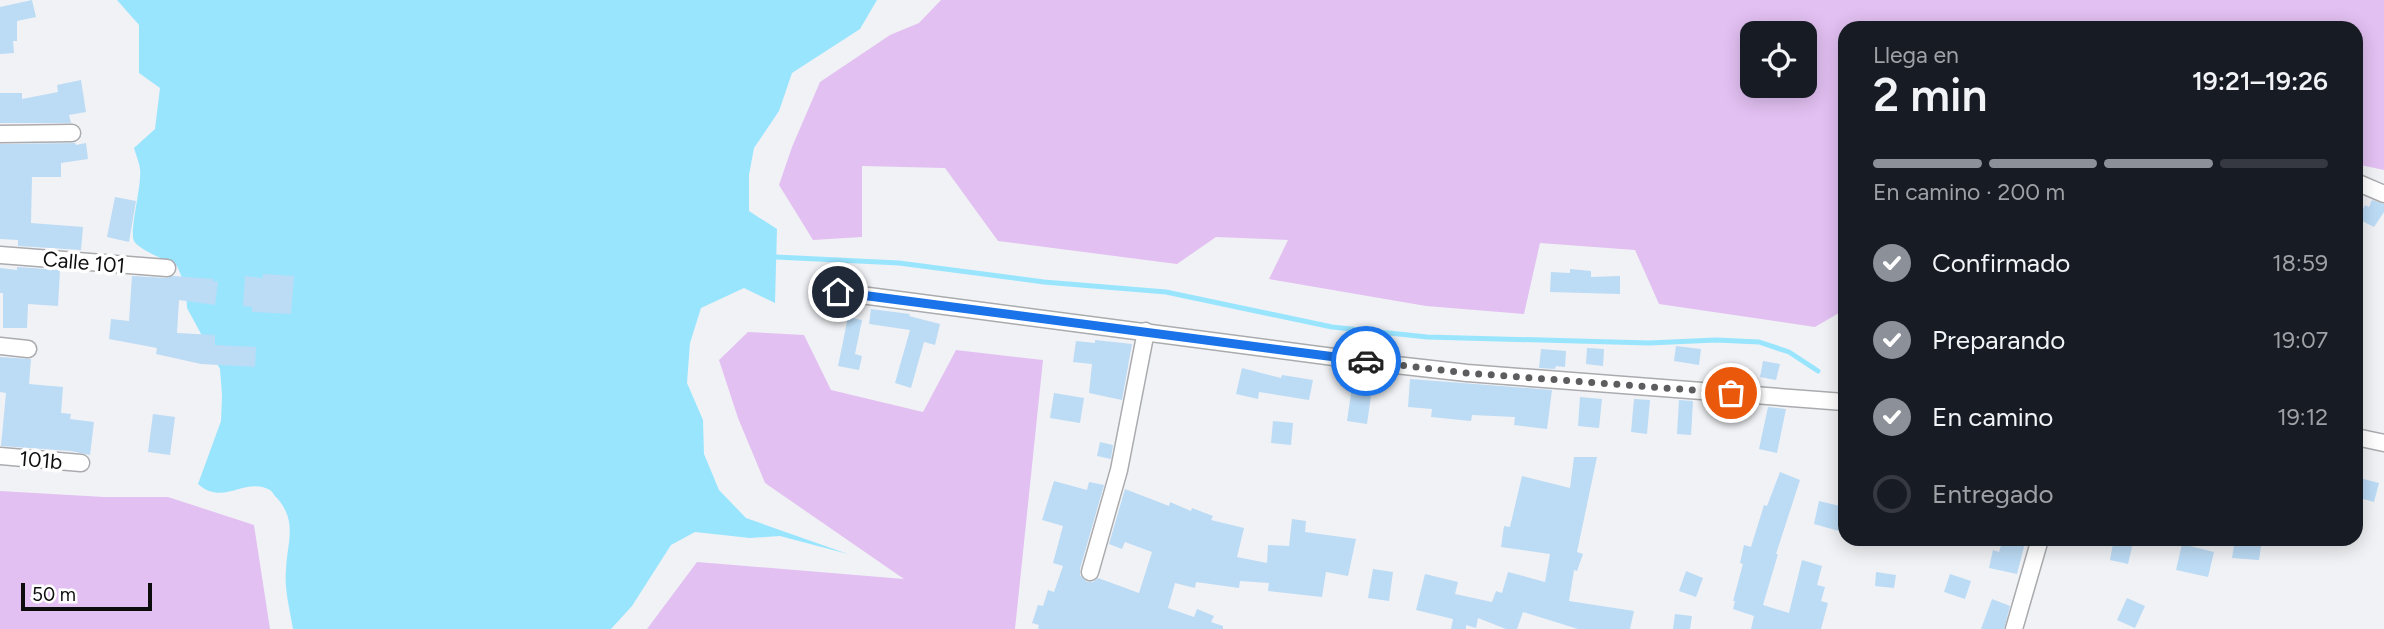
<!DOCTYPE html>
<html lang="es">
<meta charset="utf-8">
<style>
:root{--surface:#171b24;--page:#242831;--text:#f1f3f6;--muted:#9ea1a6;--line:#363941;--accent:#8c9099}
body{margin:0;font-family:Figtree,sans-serif;background:var(--page);color:var(--text);height:100vh;display:flex;flex-direction:column;font-size:26px;white-space:nowrap}
*{box-sizing:border-box;margin:0}
p{font-size:23px;color:var(--muted)}
.icon{flex:none;width:38px;height:38px;fill:none;stroke:currentColor;stroke-width:2;stroke-linecap:round;stroke-linejoin:round}
.map{position:relative;flex:1;overflow:hidden}
.sheet{position:absolute;left:1838px;top:21px;width:525px;height:525px;display:flex;flex-direction:column;background:var(--surface);border-radius:21px;box-shadow:0 4px 18px #0003}
.sheet>*{flex:none}
.buttons{position:absolute;left:1740px;top:21px;display:grid;gap:14px}
.buttons a{display:grid;place-items:center;width:77px;height:77px;border-radius:14px;background:var(--surface);box-shadow:0 4px 18px #0003;font-size:35px}
.scale{position:absolute;left:21px;bottom:18px;width:131px;box-sizing:border-box;padding-left:7px;border:4px solid #0d0d0e;border-top:0;font-size:19px;line-height:24px;white-space:nowrap;color:#0d0d0e;-webkit-text-stroke:5px #fff;paint-order:stroke}
.pin{position:absolute;display:grid;place-items:center;width:60px;height:60px;color:#fff;margin:-30px;border:4px solid #fff;border-radius:50%;box-shadow:0 2px 7px #0007}
.courier{position:absolute;display:grid;place-items:center;width:70px;height:70px;margin:-35px;border:5px solid #1a73e8;border-radius:50%;background:#fff;color:#222;box-shadow:0 2px 9px #0007}
.summary em{font-style:normal;font-weight:600}
.summary div{display:flex;flex-direction:column-reverse}
.summary{display:flex;align-items:center;justify-content:space-between;height:119px;padding:0 35px}
h1{font-size:46px;font-weight:600;line-height:52px}
.bar{display:grid;grid-template-columns:repeat(4,1fr);gap:10px 7px;align-content:center;height:84px;padding:0 35px}
.bar i{height:9px;border-radius:5px;background:var(--line)}
.bar .selected{background:var(--accent)}
.bar p{grid-column:span 4}
ol{padding:0 35px;list-style:none}
li{display:flex;align-items:center;gap:21px;height:77px}
li p{margin-inline-start:auto}
li .icon{padding:7px;border-radius:50%;background:var(--accent);color:#fff;stroke-width:4}
li:last-child{color:var(--muted)}
li i{width:38px;height:38px;border:4px solid var(--line);border-radius:50%}
.map>svg:first-child{display:block}
.green{fill:#e2c0f2;fill-rule:evenodd}
.water{fill:#9ae5fe}
.lines{fill:none;stroke-linecap:round;stroke-linejoin:round}
.stream{stroke:#9ae5fe;stroke-width:5}
.building{fill:#bcdbf5}
.minor-casing{stroke:#aaabae;stroke-width:19}
.minor{stroke:#fff;stroke-width:16}
.done{stroke:#5d5d5f;stroke-width:7;stroke-dasharray:0 12.6}
.route{stroke:#1a73e8;stroke-width:9}
.labels{text-anchor:middle;dominant-baseline:central;stroke-width:7;stroke-linejoin:round;paint-order:stroke}
.street-label{font-size:21px;fill:#0d0d0e;stroke:#fff}
</style>
<div class="map">
<svg width="2384" height="629" viewBox="0 0 2384 629">
<rect width="100%" height="100%" fill="#f1f2f5"/>
<path class="green" d="M 941,0 L 2384,0 L 2384,170 L 2356,164 L 2356,28 L 1844,28 L 1844,310 L 1815,327 L 1659,304 L 1635,250 L 1540,243 L 1524,314 L 1426,306 L 1269,279 L 1288,240 L 1216,237 L 1177,264 L 998,241 L 945,168 L 862,166 L 862,237 L 813,240 L 779,185 L 792,147 L 820,82 L 890,35 L 919,23 ZM 1752,33 L 1804,33 L 1804,86 L 1752,86 Z
M 748,332 L 804,335 L 831,390 L 923,412 L 956,350 L 1043,360 L 1015,629 L 647,629 L 697,562 L 904,579 L 765,483 L 738,418 L 719,360 Z
M 0,491 L 104,497 L 168,497 L 254,525 L 270,629 L 0,629 Z"/>
<path class="water" d="M 117,0 L 877,0 L 860,29 L 792,73 L 779,111 L 754,148 L 749,175 L 749,211 L 777,229 L 775,303 L 744,288 L 701,308 L 690,343 L 687,383 L 703,420 L 704,454 L 719,490 L 746,518 L 848,554 L 780,536 L 750,538 L 695,532 L 671,545 L 632,606 L 611,629 L 293,629 C 290,611 284,588 286,570 C 287,542 298,522 277,498 C 274,496 273,492 270,490 C 244,476 224,507 198,484 L 221,421 L 222,395 L 220,369 L 187,308 L 186,287 L 177,266 C 168,261 139,250 134,241 C 129,231 142,186 140,169 C 139,162 136,155 134,148 L 155,129 L 160,88 L 139,73 L 139,25 Z"/>
<g class="lines">
<path class="stream" d="M 776,257 L 899,263 L 1044,282 L 1166,292 L 1332,327 L 1427,337 L 1649,343 L 1716,340 L 1759,342 L 1789,352 L 1818,371"/>
</g>
<path class="building" d="M 32,0 L 36,17 L 17,21 L 17,41 L 13,41 L 14,53 L 0,54 L 0,7 Z
M 81,80 L 86,112 L 69,115 L 71,123 L 0,123 L 0,93 L 22,93 L 22,99 L 58,92 L 57,85 Z
M 75,143 L 76,145 L 86,143 L 88,159 L 61,163 L 61,177 L 32,177 L 31,223 L 83,227 L 81,250 L 18,246 L 18,240 L 0,239 L 0,144 Z
M 115,197 L 136,201 L 129,242 L 107,237 Z
M 2372,200 L 2384,204 L 2384,212 L 2374,227 L 2358,219 L 2365,205 L 2369,207 Z
M 17,267 L 60,270 L 58,306 L 28,304 L 27,328 L 3,328 L 3,293 L 0,293 L 0,268 L 17,270 Z
M 1570,269 L 1591,271 L 1591,277 L 1620,276 L 1620,294 L 1550,292 L 1551,272 L 1570,273 Z
M 263,274 L 294,276 L 291,314 L 252,312 L 252,307 L 243,306 L 245,276 L 263,278 Z
M 132,276 L 166,278 L 173,276 L 214,279 L 213,281 L 218,282 L 215,305 L 179,300 L 177,333 L 215,335 L 215,345 L 256,347 L 255,367 L 201,364 L 156,354 L 157,348 L 109,339 L 111,319 L 129,321 Z
M 871,309 L 910,314 L 909,316 L 940,324 L 935,345 L 924,342 L 911,388 L 895,383 L 910,330 L 869,324 Z
M 848,317 L 862,320 L 855,354 L 862,356 L 859,370 L 838,366 Z
M 1095,340 L 1132,344 L 1122,400 L 1089,393 L 1092,364 L 1073,362 L 1076,341 L 1095,343 Z
M 1676,346 L 1701,349 L 1699,365 L 1674,361 Z
M 1587,348 L 1604,349 L 1603,366 L 1586,364 Z
M 1541,349 L 1566,351 L 1565,367 L 1556,366 L 1555,369 L 1539,368 Z
M 0,357 L 31,359 L 29,384 L 63,387 L 61,413 L 71,414 L 70,419 L 94,422 L 90,455 L 71,451 L 1,446 L 6,393 L 0,392 Z
M 1763,361 L 1780,364 L 1776,380 L 1760,377 Z
M 1242,368 L 1281,378 L 1282,375 L 1313,380 L 1309,400 L 1259,392 L 1258,399 L 1236,394 Z
M 1354,373 L 1374,375 L 1367,424 L 1347,421 Z
M 1410,379 L 1552,390 L 1547,429 L 1514,425 L 1515,417 L 1472,415 L 1471,421 L 1431,417 L 1432,409 L 1408,407 Z
M 1054,393 L 1084,398 L 1080,423 L 1050,418 Z
M 1580,397 L 1602,399 L 1599,428 L 1578,426 Z
M 1634,399 L 1650,400 L 1647,434 L 1631,432 Z
M 1679,400 L 1693,401 L 1691,435 L 1677,434 Z
M 1768,407 L 1786,409 L 1777,453 L 1759,449 Z
M 153,414 L 175,417 L 170,455 L 148,452 Z
M 1273,421 L 1293,423 L 1291,445 L 1271,443 Z
M 1100,442 L 1113,445 L 1111,459 L 1097,456 Z
M 1574,457 L 1597,457 L 1577,552 L 1583,554 L 1577,571 L 1574,570 L 1569,601 L 1634,611 L 1630,629 L 1578,629 L 1523,612 L 1517,629 L 1506,629 L 1478,618 L 1476,628 L 1466,625 L 1466,629 L 1451,629 L 1453,619 L 1416,610 L 1425,574 L 1458,582 L 1455,594 L 1492,602 L 1496,591 L 1502,593 L 1508,572 L 1545,582 L 1550,554 L 1501,547 L 1504,526 L 1510,527 L 1522,476 L 1570,488 Z
M 1780,472 L 1800,480 L 1776,554 L 1778,554 L 1763,605 L 1789,613 L 1802,560 L 1822,566 L 1817,585 L 1825,587 L 1821,601 L 1828,603 L 1821,629 L 1751,629 L 1754,616 L 1733,609 L 1735,601 L 1733,601 L 1743,564 L 1740,563 L 1744,545 L 1751,547 L 1764,505 L 1767,506 Z
M 2356,477 L 2379,483 L 2374,502 L 2356,497 Z
M 1054,481 L 1087,490 L 1089,482 L 1104,485 L 1080,569 L 1080,575 L 1087,582 L 1093,582 L 1098,578 L 1139,593 L 1152,552 L 1125,542 L 1122,549 L 1109,544 L 1125,489 L 1169,506 L 1170,502 L 1191,511 L 1192,508 L 1213,516 L 1211,520 L 1244,528 L 1237,557 L 1267,563 L 1268,545 L 1289,546 L 1292,519 L 1306,521 L 1305,532 L 1356,539 L 1348,576 L 1326,572 L 1322,597 L 1268,591 L 1269,583 L 1240,581 L 1239,588 L 1196,582 L 1195,588 L 1175,583 L 1168,608 L 1194,617 L 1197,609 L 1214,616 L 1211,622 L 1223,626 L 1223,629 L 1038,629 L 1039,625 L 1032,623 L 1038,605 L 1043,606 L 1048,590 L 1054,592 L 1063,566 L 1053,563 L 1063,526 L 1042,520 Z
M 1819,501 L 1844,507 L 1839,531 L 1814,524 Z
M 2003,539 L 2026,539 L 2017,574 L 1989,568 L 1993,550 L 1999,552 Z
M 2235,539 L 2262,539 L 2259,560 L 2232,558 Z
M 2117,540 L 2133,543 L 2128,564 L 2110,560 L 2113,544 L 2116,545 Z
M 2182,544 L 2214,552 L 2208,577 L 2176,570 Z
M 1373,569 L 1393,572 L 1389,601 L 1368,598 Z
M 1686,571 L 1703,578 L 1696,597 L 1679,591 Z
M 1876,572 L 1896,575 L 1894,588 L 1875,586 Z
M 1950,574 L 1971,581 L 1965,599 L 1944,592 Z
M 2127,598 L 2145,606 L 2135,628 L 2117,620 Z
M 1992,599 L 2010,606 L 2004,629 L 1981,629 Z
M 1675,614 L 1692,616 L 1690,629 L 1673,629 Z"/>
<g class="lines">
<g class="minor-casing">
<path id="minor" d="M 0,134 L 72,133
M 2356,182 L 2384,194
M 0,255 L 167,268
M 838,292 L 1387,364 L 1467,373 L 1844,402
M 0,346 L 28,349
M 2356,437 L 2384,443
M 0,456 L 81,463
M 1090,572 L 1119,470 L 1146,331
M 2014,629 L 2040,539"/>
</g>
<use href="#minor" class="minor"/>
</g>
<g class="lines">
<path class="done" d="M 1366,361 L 1467,373 L 1731,393"/>
<path class="route" d="M 838,292 L 1366,361"/>
</g>
<g class="labels">
<g class="street-label">
<text transform="translate(84 262) rotate(5)">Calle 101</text>
<text transform="translate(41 460) rotate(5)">101b</text>
</g>
</g>
</svg>
<div class="buttons">
<a><svg class="icon" aria-label="locate" viewBox="0 0 24 24"><circle cx="12" cy="12" r="6"/><path d="M12 2v4M12 18v4M2 12h4M18 12h4"/></svg></a>
</div>
<div class="scale">50 m</div>
<div class="pin" style="left:1731px;top:393px;background:#ea580c"><svg class="icon" aria-label="bag" viewBox="0 0 24 24"><path d="M5 8h14l-1 12H6zM9 8a3 3 0 0 1 6 0"/></svg></div>
<div class="pin" style="left:838px;top:292px;background:#1f2937"><svg class="icon" aria-label="home" viewBox="0 0 24 24"><path d="M3 11l9-7 9 7M6 9v11h12V9"/></svg></div>
<div class="courier" style="left:1366px;top:361px"><svg class="icon" aria-label="car" viewBox="0 0 24 24"><path d="M5 17H2v-5l4-1 3-4h7l3 4 3 1v5h-3M9 17h6M6 11h13"/><circle cx="7" cy="17" r="2"/><circle cx="17" cy="17" r="2"/></svg></div>
<section class="sheet">
<div class="summary"><div><h1>2 min</h1><p>Llega en</p></div><em>19:21–19:26</em></div>
<div class="bar"><i class="selected"></i><i class="selected"></i><i class="selected"></i><i></i><p>En camino · 200 m</p></div>
<ol>
<li><svg class="icon" aria-label="check" viewBox="0 0 24 24"><path d="M5 12l5 5 9-10"/></svg>Confirmado<p>18:59</p></li>
<li><svg class="icon" aria-label="check" viewBox="0 0 24 24"><path d="M5 12l5 5 9-10"/></svg>Preparando<p>19:07</p></li>
<li><svg class="icon" aria-label="check" viewBox="0 0 24 24"><path d="M5 12l5 5 9-10"/></svg>En camino<p>19:12</p></li>
<li><i></i>Entregado</li>
</ol>
</section>
</div>
